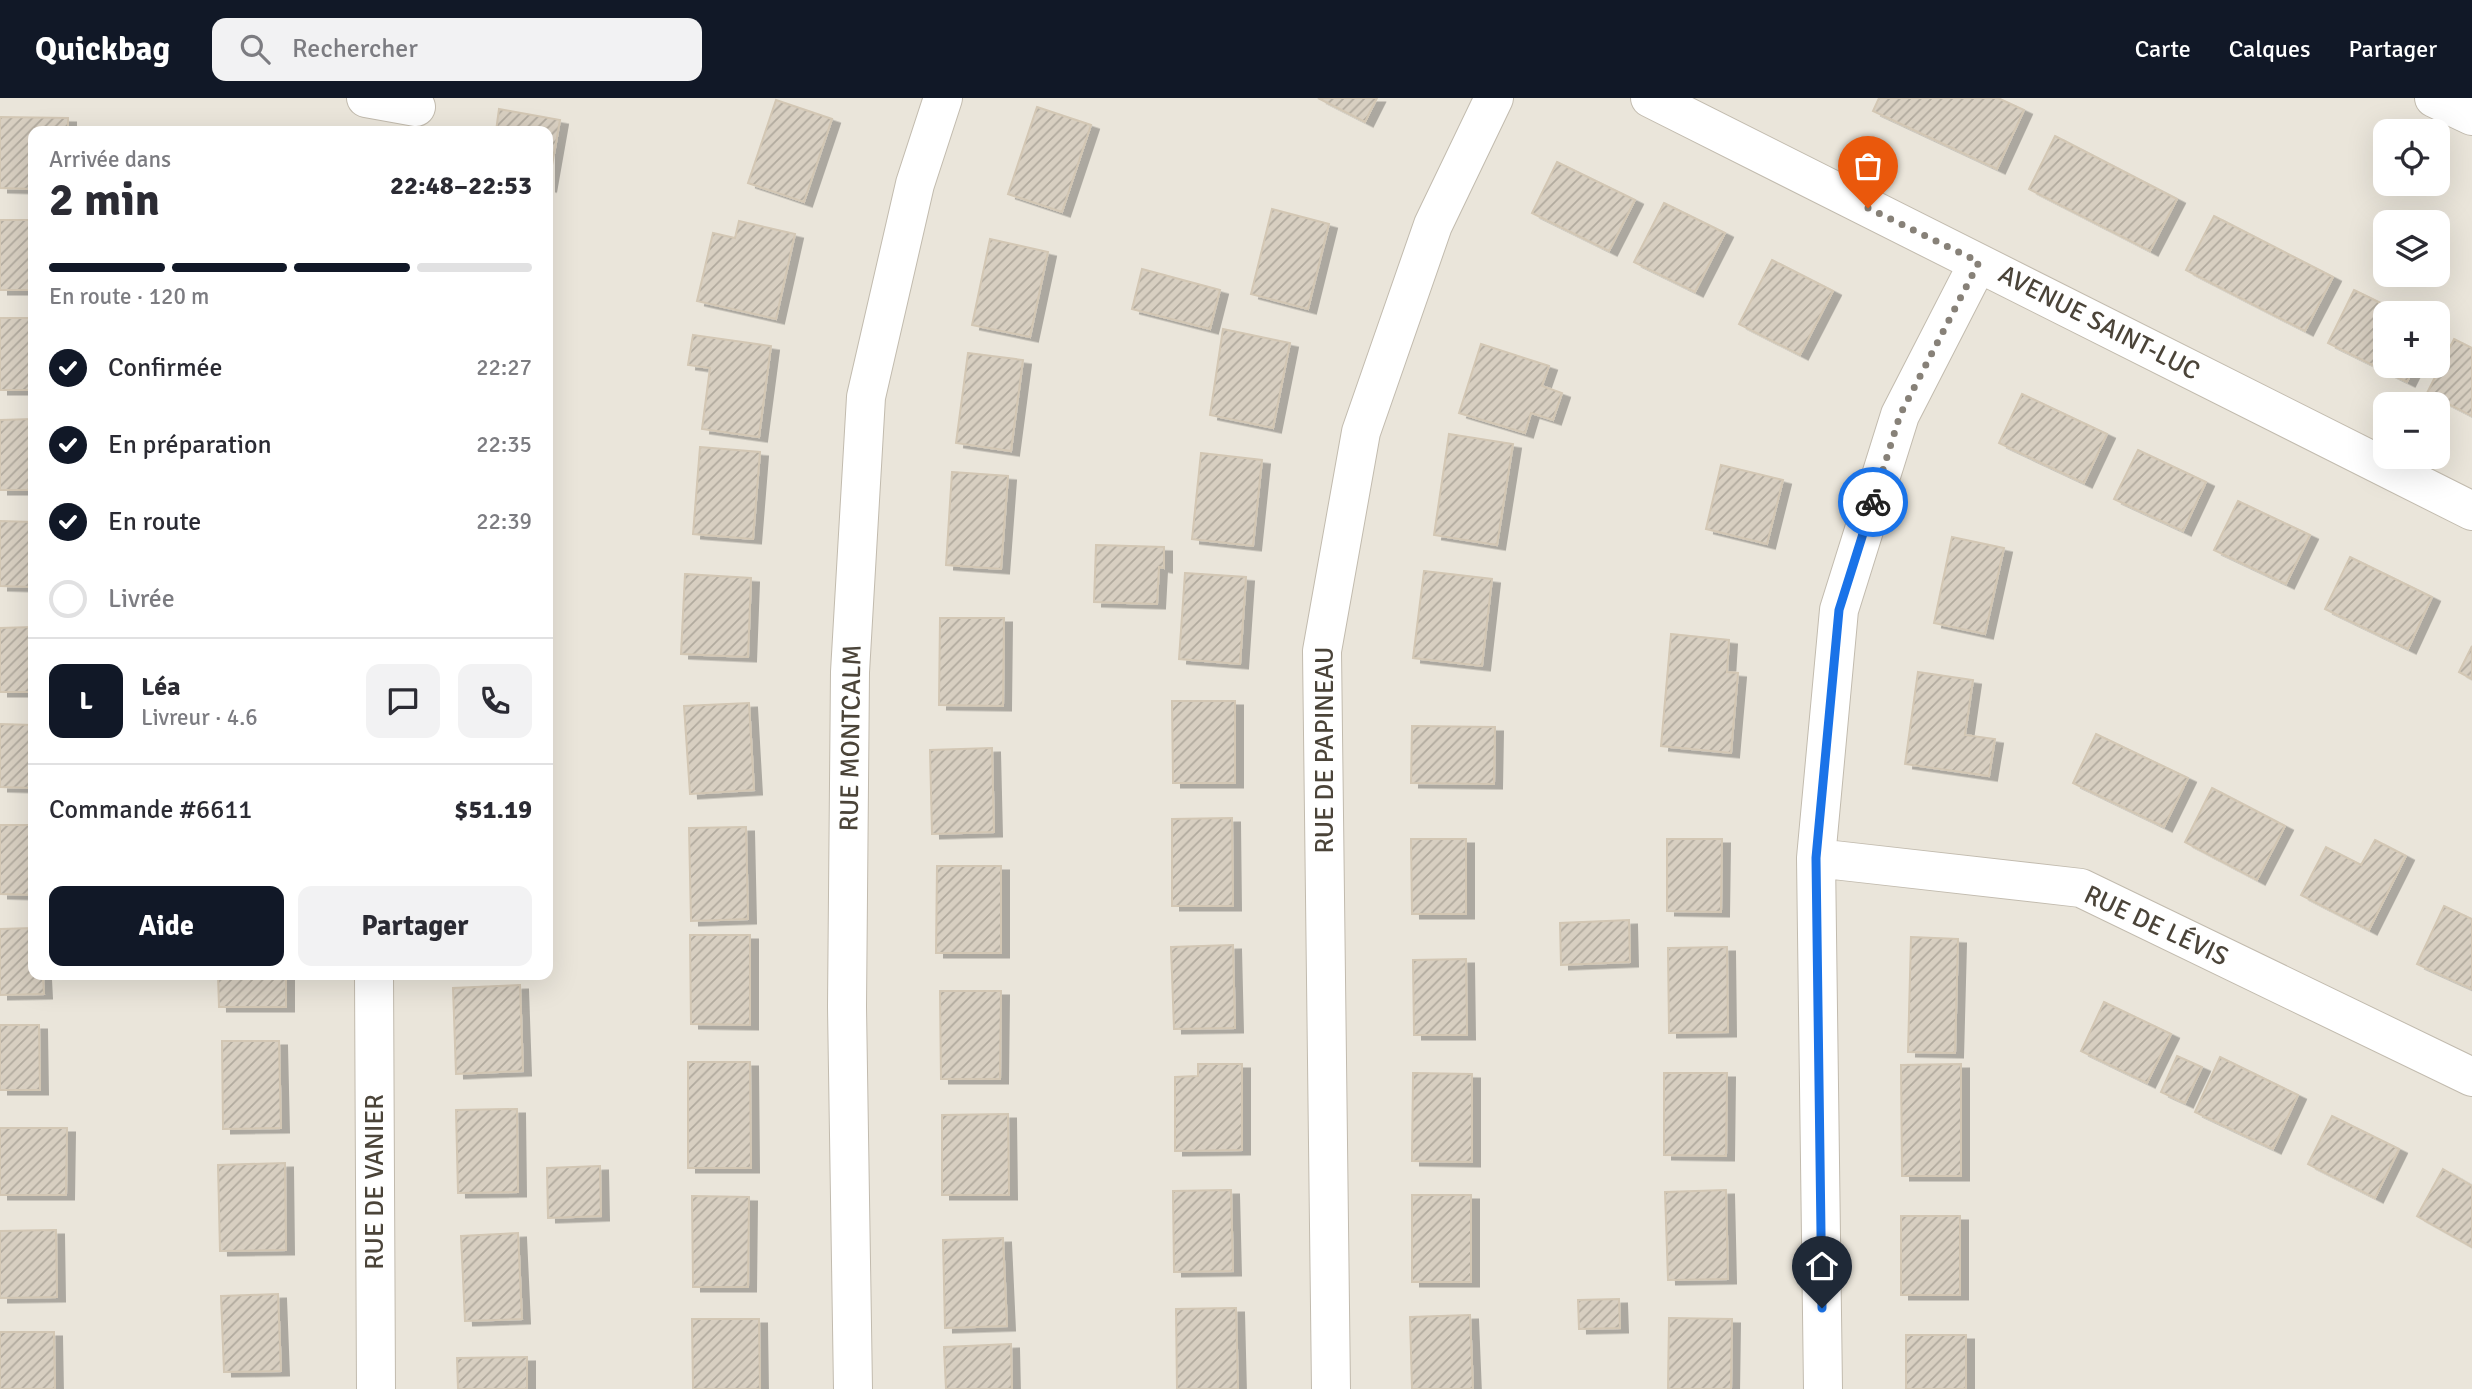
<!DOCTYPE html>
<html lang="fr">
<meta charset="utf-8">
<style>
:root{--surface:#fff;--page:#f2f2f3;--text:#2b2b33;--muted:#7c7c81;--line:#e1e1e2;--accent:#111827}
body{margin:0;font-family:Signika,sans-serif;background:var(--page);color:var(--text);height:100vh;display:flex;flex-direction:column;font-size:26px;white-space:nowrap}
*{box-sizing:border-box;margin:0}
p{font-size:23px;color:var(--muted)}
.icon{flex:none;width:38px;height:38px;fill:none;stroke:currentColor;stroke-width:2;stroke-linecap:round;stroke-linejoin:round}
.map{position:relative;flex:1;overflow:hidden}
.panel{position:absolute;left:28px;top:28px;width:525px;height:854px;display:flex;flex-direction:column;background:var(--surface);border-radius:14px;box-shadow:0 7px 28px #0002}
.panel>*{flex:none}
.fabs{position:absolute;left:2373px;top:21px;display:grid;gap:14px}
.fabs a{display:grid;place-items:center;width:77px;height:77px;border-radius:14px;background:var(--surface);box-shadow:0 7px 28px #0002;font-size:35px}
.pin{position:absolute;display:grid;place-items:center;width:60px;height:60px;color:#fff;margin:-72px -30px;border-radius:50% 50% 50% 0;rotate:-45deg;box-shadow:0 0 7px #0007}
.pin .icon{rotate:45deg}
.courier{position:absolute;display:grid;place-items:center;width:70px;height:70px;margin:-35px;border:5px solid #1a73e8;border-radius:50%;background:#fff;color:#222;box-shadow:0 2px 9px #0007}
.overview em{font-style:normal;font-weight:800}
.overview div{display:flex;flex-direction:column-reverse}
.overview{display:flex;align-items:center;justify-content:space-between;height:119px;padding:0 21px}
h1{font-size:46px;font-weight:800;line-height:52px}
.bar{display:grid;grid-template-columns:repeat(4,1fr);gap:10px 7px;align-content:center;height:84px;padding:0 21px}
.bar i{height:9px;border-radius:5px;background:var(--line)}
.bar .current{background:var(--accent)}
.bar p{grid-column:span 4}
.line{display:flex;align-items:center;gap:18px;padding:0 21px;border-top:2px solid var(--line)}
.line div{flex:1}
.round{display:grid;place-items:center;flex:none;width:74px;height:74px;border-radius:14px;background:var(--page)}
ol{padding:0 21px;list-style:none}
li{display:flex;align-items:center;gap:21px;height:77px}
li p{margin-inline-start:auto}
li .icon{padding:7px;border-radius:50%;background:var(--accent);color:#fff;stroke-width:4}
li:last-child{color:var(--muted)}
li i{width:38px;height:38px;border:4px solid var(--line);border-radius:50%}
.action{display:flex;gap:14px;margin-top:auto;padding:14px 21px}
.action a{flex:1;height:80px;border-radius:14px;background:var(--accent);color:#fff;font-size:28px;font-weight:800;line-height:80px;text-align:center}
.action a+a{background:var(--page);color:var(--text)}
header{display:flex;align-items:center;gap:42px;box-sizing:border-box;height:98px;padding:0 35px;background:var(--accent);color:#fff}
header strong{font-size:33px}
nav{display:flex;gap:38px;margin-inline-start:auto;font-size:24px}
.search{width:490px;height:63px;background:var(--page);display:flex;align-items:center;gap:18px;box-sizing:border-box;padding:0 24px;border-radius:14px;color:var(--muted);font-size:26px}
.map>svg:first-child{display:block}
.residential{fill:#eae5da;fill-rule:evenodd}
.building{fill:url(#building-hatch);stroke:#d3c7b4;stroke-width:2;filter:url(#shadow)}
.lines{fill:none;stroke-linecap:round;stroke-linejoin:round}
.minor-casing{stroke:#c2bbae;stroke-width:40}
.minor{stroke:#fff;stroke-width:38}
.done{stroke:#878178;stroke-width:7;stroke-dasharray:0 12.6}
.route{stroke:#1a73e8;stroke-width:9}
.labels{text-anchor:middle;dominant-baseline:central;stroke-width:5;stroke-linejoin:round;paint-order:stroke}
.street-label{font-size:26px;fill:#4b4439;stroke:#fff}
</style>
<header>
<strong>Quickbag</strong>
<div class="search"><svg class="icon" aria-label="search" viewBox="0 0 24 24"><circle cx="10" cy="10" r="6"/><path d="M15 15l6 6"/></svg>Rechercher</div>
<nav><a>Carte</a><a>Calques</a><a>Partager</a></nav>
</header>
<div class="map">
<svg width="2472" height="1291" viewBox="0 0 2472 1291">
<defs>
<pattern id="building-hatch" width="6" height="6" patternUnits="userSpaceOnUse" patternTransform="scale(1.75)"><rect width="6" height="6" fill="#d8cfc1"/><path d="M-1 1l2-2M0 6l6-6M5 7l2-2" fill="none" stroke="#b1aa9e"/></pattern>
<filter id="shadow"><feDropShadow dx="8" dy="4.5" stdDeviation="0" flood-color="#0004"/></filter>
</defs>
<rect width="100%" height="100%" fill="#f6f3ec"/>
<path class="residential" d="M 0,0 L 2429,0 L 2472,22 L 2472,1291 L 0,1291 ZM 33,33 L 548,33 L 548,877 L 33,877 ZM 2385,33 L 2438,33 L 2438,86 L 2385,86 ZM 2385,124 L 2438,124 L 2438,177 L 2385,177 ZM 2385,215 L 2438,215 L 2438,268 L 2385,268 ZM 2385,306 L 2438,306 L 2438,359 L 2385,359 Z"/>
<path class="building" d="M 1318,0 L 1377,0 L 1365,24 Z
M 1879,0 L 1998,0 L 2024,12 L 1997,71 L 1873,13 Z
M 776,2 L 832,21 L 804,104 L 748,85 Z
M 1037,9 L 1091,27 L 1062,114 L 1008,96 Z
M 499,11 L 560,22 L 548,90 L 548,33 L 496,33 Z
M 0,19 L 68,20 L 68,33 L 33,33 L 33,91 L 0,90 Z
M 2055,38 L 2177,101 L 2150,153 L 2029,91 Z
M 1557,64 L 1635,102 L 1609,153 L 1532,115 Z
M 1664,105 L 1725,135 L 1695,194 L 1634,164 Z
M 1272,111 L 1329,126 L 1308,211 L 1251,196 Z
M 2214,118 L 2333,179 L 2305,233 L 2186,172 Z
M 0,122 L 33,122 L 33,192 L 0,192 Z
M 739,123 L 795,136 L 776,221 L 697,203 L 713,135 L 735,140 Z
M 990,141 L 1048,154 L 1030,239 L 972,227 Z
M 1772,162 L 1833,193 L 1800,257 L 1739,226 Z
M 1142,171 L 1220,192 L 1210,231 L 1132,211 Z
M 2354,192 L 2401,215 L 2385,215 L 2385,268 L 2415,268 L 2407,284 L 2328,245 Z
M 0,220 L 33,220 L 33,292 L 0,292 Z
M 1223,231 L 1290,245 L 1273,330 L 1210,317 Z
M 693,237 L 771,248 L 759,339 L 702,331 L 710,270 L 688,267 Z
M 2454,241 L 2472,250 L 2472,318 L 2427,295 Z
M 1481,246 L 1549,268 L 1542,288 L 1562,295 L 1553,322 L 1531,315 L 1525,335 L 1459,315 Z
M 968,255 L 1023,262 L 1011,353 L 956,345 Z
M 2022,296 L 2107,336 L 2084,385 L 1999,345 Z
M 33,321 L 33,392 L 0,392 L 0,322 Z
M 1449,336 L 1513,346 L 1497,447 L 1434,437 Z
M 700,349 L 760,354 L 753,441 L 693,436 Z
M 2138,352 L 2206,384 L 2183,433 L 2114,401 Z
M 1201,355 L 1262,362 L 1253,448 L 1192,441 Z
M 1721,367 L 1783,382 L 1767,446 L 1706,431 Z
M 952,374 L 1008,378 L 1001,471 L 946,467 Z
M 2238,403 L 2310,437 L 2286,486 L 2214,452 Z
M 0,423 L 33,424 L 33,489 L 0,488 Z
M 1952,439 L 2004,450 L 1985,536 L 1934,525 Z
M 1096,447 L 1164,449 L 1164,470 L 1159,469 L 1157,506 L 1094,504 Z
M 2350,459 L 2432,499 L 2408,551 L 2325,511 Z
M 1424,473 L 1492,481 L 1482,568 L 1413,560 Z
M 1185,475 L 1246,479 L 1240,566 L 1179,561 Z
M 685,476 L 751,480 L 748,559 L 681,556 Z
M 940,520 L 1004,520 L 1003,608 L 939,607 Z
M 33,529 L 33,594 L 0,594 L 0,530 Z
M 1671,536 L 1729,542 L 1727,574 L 1738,575 L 1731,655 L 1661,648 Z
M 2472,548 L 2472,581 L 2459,574 Z
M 1918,574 L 1973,582 L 1965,637 L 1995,641 L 1989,678 L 1905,666 Z
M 1172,603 L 1235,603 L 1235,685 L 1173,685 Z
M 749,605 L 754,692 L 690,696 L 684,608 Z
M 0,626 L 33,627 L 33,690 L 0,689 Z
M 1412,628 L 1495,629 L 1494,686 L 1411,685 Z
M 2096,636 L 2188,680 L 2164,729 L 2073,685 Z
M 992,650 L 994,734 L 932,736 L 930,652 Z
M 2212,690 L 2285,728 L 2257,782 L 2185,744 Z
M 1232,720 L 1233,808 L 1172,808 L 1172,721 Z
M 0,727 L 33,727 L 33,797 L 0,796 Z
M 746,729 L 748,821 L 691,823 L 689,730 Z
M 1411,741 L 1466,741 L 1466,816 L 1412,816 Z
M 1667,741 L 1722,741 L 1721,814 L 1667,813 Z
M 2375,742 L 2406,758 L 2369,832 L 2301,797 L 2326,749 L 2361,767 Z
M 937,768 L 1001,768 L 1001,855 L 936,855 Z
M 2444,808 L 2472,821 L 2472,891 L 2417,866 Z
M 1629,822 L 1630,864 L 1561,867 L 1560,825 Z
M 33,830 L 33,877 L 43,877 L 44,896 L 0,897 L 0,831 Z
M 690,837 L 750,837 L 750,927 L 691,926 Z
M 1911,839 L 1958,841 L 1955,955 L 1908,954 Z
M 1233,847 L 1235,930 L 1174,931 L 1171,849 Z
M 1727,849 L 1728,934 L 1669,935 L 1668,850 Z
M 1466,861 L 1467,937 L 1414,937 L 1413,862 Z
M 218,877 L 286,877 L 286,909 L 219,909 Z
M 520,887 L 523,973 L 456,976 L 453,890 Z
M 940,893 L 1001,893 L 1000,981 L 941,981 Z
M 2104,904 L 2171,936 L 2147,985 L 2081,953 Z
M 0,927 L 39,927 L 40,992 L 0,992 Z
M 222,943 L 279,943 L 281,1030 L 223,1031 Z
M 2177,958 L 2202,969 L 2185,1005 L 2161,994 Z
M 2220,959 L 2298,997 L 2273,1051 L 2195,1014 Z
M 688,964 L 750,964 L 751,1070 L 688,1070 Z
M 1198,966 L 1242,966 L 1242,1052 L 1175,1053 L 1175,979 L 1198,978 Z
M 1961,966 L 1961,1078 L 1902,1078 L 1901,967 Z
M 1413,975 L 1472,976 L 1472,1064 L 1412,1063 Z
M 1664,975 L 1727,975 L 1726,1058 L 1664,1057 Z
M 517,1011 L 518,1094 L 458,1095 L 456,1012 Z
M 1008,1016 L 1009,1097 L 942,1097 L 942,1017 Z
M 2332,1018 L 2399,1051 L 2375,1100 L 2308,1066 Z
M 0,1030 L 67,1030 L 66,1097 L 0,1097 Z
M 285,1065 L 286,1152 L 220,1153 L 218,1067 Z
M 600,1068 L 601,1118 L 548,1120 L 547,1070 Z
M 2443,1071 L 2472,1088 L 2472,1149 L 2417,1118 Z
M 1231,1092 L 1233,1173 L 1174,1174 L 1173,1093 Z
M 1726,1092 L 1728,1181 L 1668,1182 L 1665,1094 Z
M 1412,1097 L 1471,1097 L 1471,1184 L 1412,1184 Z
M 692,1098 L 749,1099 L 748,1189 L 693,1189 Z
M 1901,1118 L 1960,1118 L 1960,1197 L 1901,1197 Z
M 56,1132 L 57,1199 L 0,1200 L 0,1133 Z
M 518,1135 L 522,1221 L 465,1223 L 461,1138 Z
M 1003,1140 L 1007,1228 L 945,1230 L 943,1142 Z
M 278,1196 L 281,1273 L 224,1274 L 221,1198 Z
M 1619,1201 L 1620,1230 L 1579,1231 L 1578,1202 Z
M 1236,1210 L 1238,1291 L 1177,1291 L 1176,1211 Z
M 1470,1217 L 1473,1291 L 1412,1291 L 1410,1219 Z
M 1669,1220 L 1732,1221 L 1731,1291 L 1668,1291 Z
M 692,1221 L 759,1221 L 760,1291 L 693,1291 Z
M 0,1234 L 54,1234 L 55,1291 L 0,1291 Z
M 1906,1237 L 1966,1237 L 1966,1291 L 1906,1291 Z
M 1011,1246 L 1012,1291 L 946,1291 L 944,1249 Z
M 527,1259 L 527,1291 L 458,1291 L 457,1260 Z"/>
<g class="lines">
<g class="minor-casing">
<path id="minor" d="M 366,0 L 416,9
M 1650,0 L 2472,413
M 2434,0 L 2472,18
M 1816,760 L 2081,790 L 2472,979
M 374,877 L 376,1291
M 853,1291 L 847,909 L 850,574 L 866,299 L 915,86 L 943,0
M 1331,1291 L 1322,553 L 1361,334 L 1433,127 L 1494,0
M 1823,1291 L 1816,760 L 1839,512 L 1900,317 L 1978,165"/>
</g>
<use href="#minor" class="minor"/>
</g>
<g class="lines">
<path class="done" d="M 1868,110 L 1979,164 L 1900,317 L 1873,404"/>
<path class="route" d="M 1822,1210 L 1816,760 L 1839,512 L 1873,404"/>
</g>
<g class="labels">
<g class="street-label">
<text transform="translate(2099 225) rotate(27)">AVENUE SAINT-LUC</text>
<text transform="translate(851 640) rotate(-89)">RUE MONTCALM</text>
<text transform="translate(1325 652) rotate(-90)">RUE DE PAPINEAU</text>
<text transform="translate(2156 828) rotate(25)">RUE DE LÉVIS</text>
<text transform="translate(375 1084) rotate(-90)">RUE DE VANIER</text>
</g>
</g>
</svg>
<div class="fabs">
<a><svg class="icon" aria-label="locate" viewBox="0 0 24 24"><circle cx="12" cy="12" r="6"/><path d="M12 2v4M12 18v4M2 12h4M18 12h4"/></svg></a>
<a><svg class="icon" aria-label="layers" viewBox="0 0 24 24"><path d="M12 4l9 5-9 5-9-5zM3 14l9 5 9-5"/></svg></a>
<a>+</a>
<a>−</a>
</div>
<div class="pin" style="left:1868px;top:110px;background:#ea580c"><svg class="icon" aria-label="bag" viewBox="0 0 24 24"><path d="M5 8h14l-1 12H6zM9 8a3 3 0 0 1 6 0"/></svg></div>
<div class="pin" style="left:1822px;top:1210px;background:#1f2937"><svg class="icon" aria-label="home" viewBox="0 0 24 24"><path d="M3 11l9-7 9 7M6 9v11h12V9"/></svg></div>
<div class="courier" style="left:1873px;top:404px"><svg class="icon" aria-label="bike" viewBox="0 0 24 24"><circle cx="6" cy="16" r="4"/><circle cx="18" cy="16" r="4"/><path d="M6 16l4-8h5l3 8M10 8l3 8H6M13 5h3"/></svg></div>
<section class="panel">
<div class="overview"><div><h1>2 min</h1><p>Arrivée dans</p></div><em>22:48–22:53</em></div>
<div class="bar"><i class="current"></i><i class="current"></i><i class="current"></i><i></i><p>En route · 120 m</p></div>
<ol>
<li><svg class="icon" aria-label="check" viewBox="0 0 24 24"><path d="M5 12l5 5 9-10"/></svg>Confirmée<p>22:27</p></li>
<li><svg class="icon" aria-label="check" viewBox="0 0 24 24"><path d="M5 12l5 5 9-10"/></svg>En préparation<p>22:35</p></li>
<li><svg class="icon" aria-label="check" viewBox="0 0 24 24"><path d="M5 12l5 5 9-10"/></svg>En route<p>22:39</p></li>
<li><i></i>Livrée</li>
</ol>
<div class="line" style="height:126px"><b class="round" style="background:var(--accent);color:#fff">L</b><div><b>Léa</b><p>Livreur · 4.6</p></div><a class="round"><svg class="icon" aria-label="chat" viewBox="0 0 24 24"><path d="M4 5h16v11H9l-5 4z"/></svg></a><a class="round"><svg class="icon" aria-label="phone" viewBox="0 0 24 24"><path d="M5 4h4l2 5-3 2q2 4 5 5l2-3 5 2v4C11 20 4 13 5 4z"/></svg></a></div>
<div class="line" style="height:91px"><div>Commande #6611</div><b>$51.19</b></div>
<div class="action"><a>Aide</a><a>Partager</a></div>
</section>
</div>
